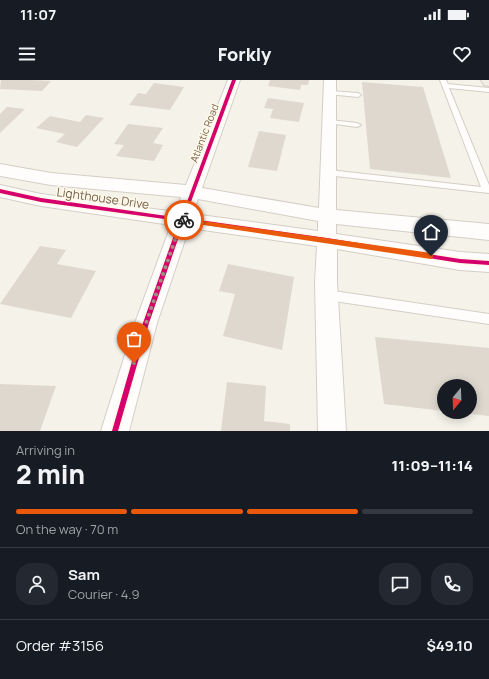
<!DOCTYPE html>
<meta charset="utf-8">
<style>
:root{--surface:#171b24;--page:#242831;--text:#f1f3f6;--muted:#9ea1a6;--line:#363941;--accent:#ea580c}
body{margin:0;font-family:Manrope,sans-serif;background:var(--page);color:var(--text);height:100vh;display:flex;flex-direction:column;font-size:15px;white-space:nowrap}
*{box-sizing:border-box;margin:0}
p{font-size:13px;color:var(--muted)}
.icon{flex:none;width:22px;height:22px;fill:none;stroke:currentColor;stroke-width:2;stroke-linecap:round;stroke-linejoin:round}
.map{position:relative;height:351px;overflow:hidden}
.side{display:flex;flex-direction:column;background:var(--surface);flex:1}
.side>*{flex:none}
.needle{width:26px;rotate:199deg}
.controls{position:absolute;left:437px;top:299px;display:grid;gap:8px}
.controls a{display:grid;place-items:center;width:40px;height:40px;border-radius:50%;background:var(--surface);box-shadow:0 2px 10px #0003;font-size:20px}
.pin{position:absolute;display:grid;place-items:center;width:34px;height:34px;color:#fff;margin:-41px -17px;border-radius:50% 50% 50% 0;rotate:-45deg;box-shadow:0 0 4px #0007}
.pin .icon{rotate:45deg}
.courier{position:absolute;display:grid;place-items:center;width:40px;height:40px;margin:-20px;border:3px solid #ea580c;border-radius:50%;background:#fff;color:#222;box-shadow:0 1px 5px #0007}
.overview em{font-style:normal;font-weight:800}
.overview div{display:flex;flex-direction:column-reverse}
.overview{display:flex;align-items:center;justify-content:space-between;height:68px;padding:0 16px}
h1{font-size:26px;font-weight:800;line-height:30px}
.bar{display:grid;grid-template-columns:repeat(4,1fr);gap:6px 4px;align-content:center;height:48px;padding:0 16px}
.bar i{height:5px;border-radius:3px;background:var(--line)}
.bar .selected{background:var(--accent)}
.bar p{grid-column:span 4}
.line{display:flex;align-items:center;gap:10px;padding:0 16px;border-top:1px solid var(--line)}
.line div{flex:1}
.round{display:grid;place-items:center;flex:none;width:42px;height:42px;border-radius:16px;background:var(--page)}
.status{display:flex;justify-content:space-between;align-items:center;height:28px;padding:0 20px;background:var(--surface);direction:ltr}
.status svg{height:11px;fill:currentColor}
header{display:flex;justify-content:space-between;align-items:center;height:52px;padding:0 16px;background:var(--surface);font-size:18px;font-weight:800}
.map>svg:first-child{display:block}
.building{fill:#dfd8ce}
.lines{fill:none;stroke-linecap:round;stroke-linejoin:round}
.service-casing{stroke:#d4cec6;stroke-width:2}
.minor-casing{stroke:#d4cec6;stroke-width:2}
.primary-casing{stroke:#d4cec5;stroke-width:2}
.service{fill:#fefdfc;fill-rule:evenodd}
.minor{fill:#fefdfc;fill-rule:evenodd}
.primary{fill:#f1efe5;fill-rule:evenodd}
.cycleway-casing{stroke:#fef9e9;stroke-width:3}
.cycleway{fill:#d6006c;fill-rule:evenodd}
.route{fill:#ea580c}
.done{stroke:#a09282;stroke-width:4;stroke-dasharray:0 7.2}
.labels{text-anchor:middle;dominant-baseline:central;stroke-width:3;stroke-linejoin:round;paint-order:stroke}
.far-street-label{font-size:10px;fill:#725e4a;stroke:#fef9e9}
.street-label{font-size:12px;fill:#725e4a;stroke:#fef9e9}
</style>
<div class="status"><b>11:07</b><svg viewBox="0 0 49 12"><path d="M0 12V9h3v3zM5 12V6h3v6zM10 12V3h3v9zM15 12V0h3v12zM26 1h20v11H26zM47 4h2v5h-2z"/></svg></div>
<header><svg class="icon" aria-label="menu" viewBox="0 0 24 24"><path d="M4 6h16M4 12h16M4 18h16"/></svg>Forkly<svg class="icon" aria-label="heart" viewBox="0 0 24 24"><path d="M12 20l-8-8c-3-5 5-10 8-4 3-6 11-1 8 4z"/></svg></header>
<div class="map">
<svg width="489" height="351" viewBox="0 0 489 351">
<rect width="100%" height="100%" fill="#f5f2e9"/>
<path class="building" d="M 1,0 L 31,0 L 51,1 L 42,11 L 0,9 Z
M 270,0 L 309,0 L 308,5 L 301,5 L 300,10 L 268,6 Z
M 362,2 L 423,7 L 451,98 L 370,89 Z
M 154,3 L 184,7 L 170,30 L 129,25 L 138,13 L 146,14 Z
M 268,18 L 304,23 L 299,42 L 270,38 L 273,29 L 264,28 Z
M 7,27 L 25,29 L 0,53 L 0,34 Z
M 86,35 L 104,38 L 77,67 L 56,62 L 65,54 L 36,48 L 50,36 L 80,42 Z
M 128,44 L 163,48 L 153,63 L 163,65 L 154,81 L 116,76 L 124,65 L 114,64 Z
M 259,51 L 286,55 L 277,91 L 248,87 Z
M 40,166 L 66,170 L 57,184 L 96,191 L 71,238 L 0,224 Z
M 228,184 L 294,197 L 282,270 L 223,256 L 235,214 L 219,211 Z
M 375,257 L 489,268 L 489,336 L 464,333 L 470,332 L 470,306 L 444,306 L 444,331 L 384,324 Z
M 227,302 L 266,306 L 264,341 L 290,344 L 290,351 L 221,351 Z
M 0,304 L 56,306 L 40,351 L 0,351 Z"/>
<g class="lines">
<g class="service-casing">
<path id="service" d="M 440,0 L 446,0 L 448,4 L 489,8 L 489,12 L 449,8 L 489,105 L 489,113 L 326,95 L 325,93 L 329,90 L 481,107 Z
M 330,11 L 358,13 L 361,15 L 358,17 L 328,14 L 327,13 Z
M 330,40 L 357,43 L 361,45 L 357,47 L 328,43 L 326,42 Z
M 327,210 L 489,234 L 489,244 L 327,220 L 323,219 L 322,215 L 323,211 Z"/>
</g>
<g class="minor-casing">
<path id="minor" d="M 228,0 L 240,0 L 202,108 L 319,128 L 324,0 L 336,0 L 336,130 L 489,144 L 489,160 L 336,144 L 336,154 L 460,172 L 489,174 L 489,192 L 460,190 L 337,169 L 337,202 L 346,351 L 318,351 L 315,202 L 317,166 L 189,148 L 157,243 L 129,351 L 101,351 L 135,243 L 171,145 L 41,126 L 0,117 L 0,105 L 41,114 L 176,132 L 181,117 L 51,105 L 0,96 L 0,84 L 51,93 L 186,105 ZM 198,119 L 318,141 L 318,151 L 193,134 Z"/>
</g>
<g class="primary-casing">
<path id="primary" d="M 481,0 L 489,0 L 489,6 L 484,5 Z"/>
</g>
<use href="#service" class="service"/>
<use href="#minor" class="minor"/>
<use href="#primary" class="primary"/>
<g class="cycleway-casing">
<path id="cycleway" d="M 232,0 L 236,0 L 185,138 L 327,158 L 460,179 L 489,181 L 489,185 L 460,183 L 327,162 L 184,142 L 149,243 L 118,351 L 112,351 L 143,243 L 179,141 L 41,122 L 0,113 L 0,109 L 41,118 L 181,138 Z"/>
</g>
<use href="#cycleway" class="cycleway"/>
</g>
<path class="route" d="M 182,138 L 431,173 L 434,176 L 431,179 L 184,142 L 181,140 Z"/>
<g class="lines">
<path class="done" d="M 134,283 L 146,243 L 182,140 L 184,140"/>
</g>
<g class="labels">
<g class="far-street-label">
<text transform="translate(204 53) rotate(-69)">Atlantic Road</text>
</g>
<g class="street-label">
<text transform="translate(103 118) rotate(8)">Lighthouse Drive</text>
</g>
</g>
</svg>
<div class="controls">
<a><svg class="needle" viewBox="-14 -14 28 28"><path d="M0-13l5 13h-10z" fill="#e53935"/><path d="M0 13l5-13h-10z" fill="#9ea1a6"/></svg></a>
</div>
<div class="pin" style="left:134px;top:283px;background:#ea580c"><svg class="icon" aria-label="bag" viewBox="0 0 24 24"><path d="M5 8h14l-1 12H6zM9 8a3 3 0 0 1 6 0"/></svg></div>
<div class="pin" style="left:431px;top:176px;background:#1f2937"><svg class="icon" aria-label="home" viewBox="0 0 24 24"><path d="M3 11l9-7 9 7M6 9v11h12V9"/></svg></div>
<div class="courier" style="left:184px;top:140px"><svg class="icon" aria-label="bike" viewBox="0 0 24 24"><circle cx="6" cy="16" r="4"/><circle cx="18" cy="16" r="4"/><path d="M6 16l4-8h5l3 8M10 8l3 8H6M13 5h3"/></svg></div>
</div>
<section class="side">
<div class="overview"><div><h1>2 min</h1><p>Arriving in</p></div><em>11:09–11:14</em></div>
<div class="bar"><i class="selected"></i><i class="selected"></i><i class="selected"></i><i></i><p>On the way · 70 m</p></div>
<div class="line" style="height:72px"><a class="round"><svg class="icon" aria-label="person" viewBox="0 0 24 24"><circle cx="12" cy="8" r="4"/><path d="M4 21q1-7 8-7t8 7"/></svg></a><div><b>Sam</b><p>Courier · 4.9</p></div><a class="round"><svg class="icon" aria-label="chat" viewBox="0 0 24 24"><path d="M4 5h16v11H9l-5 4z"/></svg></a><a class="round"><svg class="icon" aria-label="phone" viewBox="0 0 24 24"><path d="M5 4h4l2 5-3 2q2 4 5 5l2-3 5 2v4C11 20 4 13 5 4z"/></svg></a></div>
<div class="line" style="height:52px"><div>Order #3156</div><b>$49.10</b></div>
</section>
